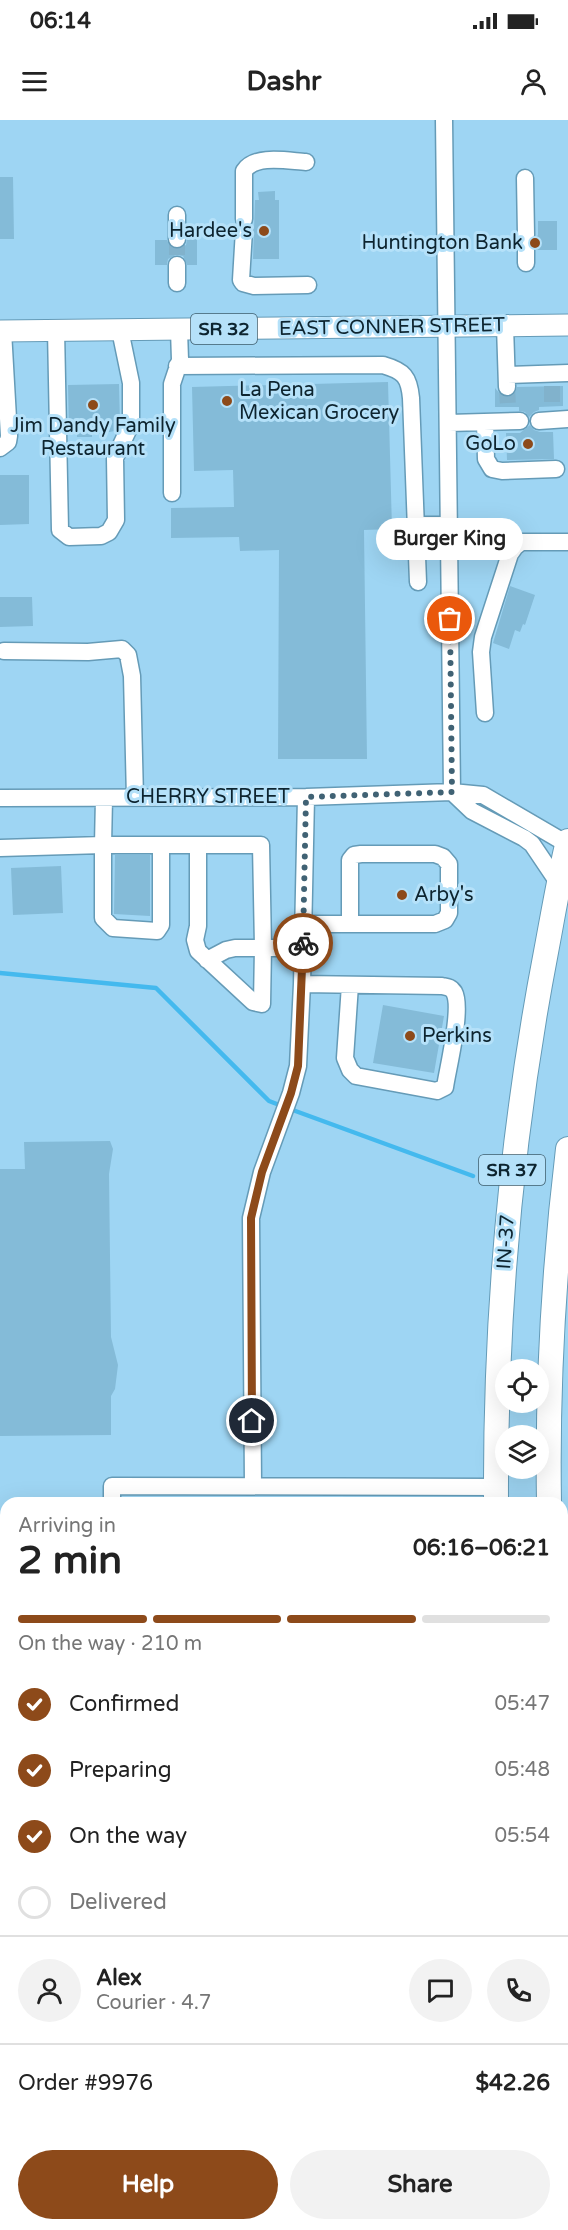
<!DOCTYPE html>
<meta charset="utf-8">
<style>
:root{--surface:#fff;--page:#f2f2f2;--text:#222;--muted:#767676;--line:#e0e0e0;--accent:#8d4a1a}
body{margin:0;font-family:"Varela Round",sans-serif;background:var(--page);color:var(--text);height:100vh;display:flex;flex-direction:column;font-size:22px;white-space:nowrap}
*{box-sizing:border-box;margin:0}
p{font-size:20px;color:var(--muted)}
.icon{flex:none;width:33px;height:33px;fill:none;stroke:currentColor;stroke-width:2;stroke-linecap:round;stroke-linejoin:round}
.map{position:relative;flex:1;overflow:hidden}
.drawer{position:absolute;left:0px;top:1377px;width:568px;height:734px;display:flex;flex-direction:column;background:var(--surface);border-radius:18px 18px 0 0;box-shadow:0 6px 24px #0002}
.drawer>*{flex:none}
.fabs{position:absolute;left:495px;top:1239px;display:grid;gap:12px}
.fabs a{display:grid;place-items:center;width:54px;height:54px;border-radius:50%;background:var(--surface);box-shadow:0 6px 24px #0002;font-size:30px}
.pin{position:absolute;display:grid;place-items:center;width:51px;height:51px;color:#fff;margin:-26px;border:3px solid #fff;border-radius:50%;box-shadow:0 2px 6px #0007}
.courier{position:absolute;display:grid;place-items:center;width:60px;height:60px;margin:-30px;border:4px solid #8d4a1a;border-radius:50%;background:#fff;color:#222;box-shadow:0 2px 8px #0007}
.bubble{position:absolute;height:42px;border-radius:21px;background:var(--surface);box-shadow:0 6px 24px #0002;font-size:20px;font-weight:800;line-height:42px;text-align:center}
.headline em{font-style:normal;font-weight:800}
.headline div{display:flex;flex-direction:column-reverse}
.headline{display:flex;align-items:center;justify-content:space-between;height:102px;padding:0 18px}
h1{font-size:39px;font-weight:800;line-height:45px}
.bar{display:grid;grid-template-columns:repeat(4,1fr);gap:9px 6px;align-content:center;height:72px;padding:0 18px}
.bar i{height:8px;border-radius:4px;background:var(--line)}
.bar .selected{background:var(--accent)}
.bar p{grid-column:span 4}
.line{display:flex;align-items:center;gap:15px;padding:0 18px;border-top:2px solid var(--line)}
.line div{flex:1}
.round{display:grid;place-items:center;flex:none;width:63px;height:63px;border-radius:32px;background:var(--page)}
ol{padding:0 18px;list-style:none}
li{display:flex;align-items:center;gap:18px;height:66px}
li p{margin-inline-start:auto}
li .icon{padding:6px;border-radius:50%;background:var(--accent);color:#fff;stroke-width:4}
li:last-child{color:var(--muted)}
li i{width:33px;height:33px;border:3px solid var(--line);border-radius:50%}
.primary-button{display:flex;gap:12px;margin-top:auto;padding:12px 18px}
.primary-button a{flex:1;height:69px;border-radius:36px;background:var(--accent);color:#fff;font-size:24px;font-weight:800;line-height:69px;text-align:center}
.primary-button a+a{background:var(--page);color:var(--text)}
.status{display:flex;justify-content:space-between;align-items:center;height:42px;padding:0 30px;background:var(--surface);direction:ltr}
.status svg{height:16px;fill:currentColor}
header{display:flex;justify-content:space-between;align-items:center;height:78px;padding:0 18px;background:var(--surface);font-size:27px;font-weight:800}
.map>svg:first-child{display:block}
.green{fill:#f594bf}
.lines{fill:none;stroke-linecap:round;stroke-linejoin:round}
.stream{stroke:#44b9ee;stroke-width:4.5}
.building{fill:#84bbd8}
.minor-tunnel{stroke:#81b2cc;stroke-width:16;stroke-dasharray:16 8;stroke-linecap:butt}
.minor-casing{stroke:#659bb7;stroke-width:19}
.major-casing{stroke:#659bb7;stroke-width:23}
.highway-casing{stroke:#659bb7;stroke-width:26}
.minor{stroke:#fff;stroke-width:16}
.major{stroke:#fff;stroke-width:21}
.highway{stroke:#fff;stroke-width:24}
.done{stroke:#406274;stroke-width:6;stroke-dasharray:0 10.8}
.route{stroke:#8d4a1a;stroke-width:8}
.poi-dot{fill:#8d4a1a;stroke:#b5e1f9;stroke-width:2}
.labels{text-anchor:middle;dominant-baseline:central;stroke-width:6;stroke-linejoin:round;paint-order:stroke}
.shield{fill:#b5e1f9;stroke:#3f5d6c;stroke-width:1.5}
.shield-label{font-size:18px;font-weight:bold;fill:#0d242f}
.poi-label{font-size:20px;fill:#0d242f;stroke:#b5e1f9;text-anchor:end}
.street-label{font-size:20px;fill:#0d242f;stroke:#b5e1f9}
</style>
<div class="status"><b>06:14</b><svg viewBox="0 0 49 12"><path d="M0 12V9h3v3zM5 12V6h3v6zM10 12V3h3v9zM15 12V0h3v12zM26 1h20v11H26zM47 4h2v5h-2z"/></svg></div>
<header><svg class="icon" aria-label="menu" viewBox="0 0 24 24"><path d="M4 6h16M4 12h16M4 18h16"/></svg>Dashr<svg class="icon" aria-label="person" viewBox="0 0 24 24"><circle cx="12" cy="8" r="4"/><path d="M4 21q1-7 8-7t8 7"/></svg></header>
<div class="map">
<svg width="568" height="2110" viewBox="0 0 568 2110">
<rect width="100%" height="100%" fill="#9ed5f3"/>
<path class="green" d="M 6,1823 L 6,1926 L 0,1937 L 0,1824 Z"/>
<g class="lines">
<path class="stream" d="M 0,853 L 156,868 L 269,981 L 282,986
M 290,989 L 473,1056"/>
</g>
<path class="building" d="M 0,57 L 13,57 L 14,119 L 0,119 Z
M 275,71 L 275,80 L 279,80 L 279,139 L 253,139 L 255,80 L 259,80 L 258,72 Z
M 538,101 L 557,101 L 557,130 L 536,130 L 533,123 L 538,115 Z
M 187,119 L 197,119 L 197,145 L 187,145 L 183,136 L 176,135 L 168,139 L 167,145 L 155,145 L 155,120 L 167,120 L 171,128 L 178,129 L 186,125 Z
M 388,262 L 392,409 L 364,410 L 367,639 L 278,639 L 279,430 L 240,431 L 239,417 L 171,418 L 171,388 L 234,387 L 233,350 L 194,351 L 192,267 Z
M 119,264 L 120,303 L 119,306 L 115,306 L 115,311 L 92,315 L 92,317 L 77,317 L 77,314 L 69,314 L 68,265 Z
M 563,266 L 563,286 L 539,287 L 539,290 L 534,292 L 529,297 L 525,292 L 519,291 L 519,287 L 495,287 L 495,268 L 502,276 L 507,277 L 513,276 L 517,267 Z
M 530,305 L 534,310 L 540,312 L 553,312 L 554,339 L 507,340 L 506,313 L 520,313 Z
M 0,355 L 29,355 L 29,404 L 0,405 Z
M 510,466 L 535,475 L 525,505 L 523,504 L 520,512 L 515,510 L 509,529 L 493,523 Z
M 0,477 L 32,477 L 33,506 L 0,507 Z
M 115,735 L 150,735 L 150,796 L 114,794 Z
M 61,746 L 63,793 L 13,795 L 11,748 Z
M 383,885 L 444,896 L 434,953 L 373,943 Z
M 110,1021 L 113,1029 L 109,1054 L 111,1217 L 118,1245 L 115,1269 L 111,1276 L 111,1315 L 0,1316 L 0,1049 L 25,1049 L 24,1022 Z"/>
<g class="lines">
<path class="minor-tunnel" d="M 177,119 L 177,145
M 552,266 L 552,286
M 507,267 L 508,287"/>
<g class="minor-casing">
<path id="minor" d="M 444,0 L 452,672
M 525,58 L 526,115
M 244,99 L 244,51 C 255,34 288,41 306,42
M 244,110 L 241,160 L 243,163 L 254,166 L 308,165
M 177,119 L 177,95
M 526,130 L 526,143
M 177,145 L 177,163
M 505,206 L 507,267
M 56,210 L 60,410 L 69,417 L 101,416 L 109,412 L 116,400 L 115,338 L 131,304 L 131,263 L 120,210
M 177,246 L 383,245 C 404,251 409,257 411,278 L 418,462
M 507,255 L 568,253
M 539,301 L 568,299
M 485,302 L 486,339 L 492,349 L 502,351 L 556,349
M 449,303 L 520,301
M 0,328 L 8,322 L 9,316 L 3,211
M 172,373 L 172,264 L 180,240 L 179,210
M 416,405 L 450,405
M 4,531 L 88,532 L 122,529 L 128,535 L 132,556 L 135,678
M 485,593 L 481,532 L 483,517 L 510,434 L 515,427 L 521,422 L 568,422
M 452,672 L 472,691 L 524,718 L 532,724 L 559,764
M 0,678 L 306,677 L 452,672 L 483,675 L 567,724
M 104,678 L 103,725 L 198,725
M 198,725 L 261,725 L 263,827 L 262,884 L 253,882 L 198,831 L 195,820 L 198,806 Z
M 0,728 L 103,725 L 103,798 L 113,808 L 157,811 L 161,805 L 161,725
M 304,804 L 435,804 L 445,800 L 449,793 L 449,744 L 443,737 L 435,734 L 361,734 L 354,735 L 350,740 L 350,804
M 207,840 L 226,830 L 235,828 L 303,828
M 302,864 L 442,866 C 447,867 451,867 454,872 C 463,888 448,947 445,967 L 437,971 L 356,956 L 350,950 L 345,938 L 350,865
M 253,1366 L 251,1098 L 262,1052 L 291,973 L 298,946 L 302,864 L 306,677
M 112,1383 L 112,1366 L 496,1367
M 562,1796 L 568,1796
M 0,1804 L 6,1803
M 0,1984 L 6,1960"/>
</g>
<g class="major-casing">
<path id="major" d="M 0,211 L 568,205"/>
</g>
<g class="highway-casing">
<path id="highway" d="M 496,1383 C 495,1198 511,1014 546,832 C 553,795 559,758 568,721
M 549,1383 C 547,1265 554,1146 568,1029
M 502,2104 L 502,2110
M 556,2104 L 556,2110"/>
</g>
<use href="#minor" class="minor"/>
<use href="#major" class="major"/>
<use href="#highway" class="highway"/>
</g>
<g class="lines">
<path class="done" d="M 303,823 L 306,677 L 452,672 L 450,499"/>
<path class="route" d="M 252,1301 L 251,1098 L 262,1052 L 291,973 L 298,946 L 303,823"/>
</g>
<g class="poi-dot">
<circle cx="264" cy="111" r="6"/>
<circle cx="535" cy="123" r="6"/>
<circle cx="227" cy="281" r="6"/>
<circle cx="93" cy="285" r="6"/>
<circle cx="528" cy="324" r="6"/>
<circle cx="402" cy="775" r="6"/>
<circle cx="410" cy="916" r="6"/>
</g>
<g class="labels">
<g class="shield">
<rect x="191" y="194" width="66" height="30" rx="4.5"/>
<rect x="479" y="1035" width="66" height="30" rx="4.5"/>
</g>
<g class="shield-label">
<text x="224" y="209">SR 32</text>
<text x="512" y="1050">SR 37</text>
</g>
<g class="poi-label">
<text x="252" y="111">Hardee's</text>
<text x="523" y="123">Huntington Bank</text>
<text x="239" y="270" text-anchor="start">La Pena<tspan x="239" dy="23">Mexican Grocery</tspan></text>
<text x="93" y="306" text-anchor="middle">Jim Dandy Family<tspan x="93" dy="23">Restaurant</tspan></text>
<text x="516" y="324">GoLo</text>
<text x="414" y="775" text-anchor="start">Arby's</text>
<text x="422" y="916" text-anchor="start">Perkins</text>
</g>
<g class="street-label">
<text transform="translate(392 207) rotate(-1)">EAST CONNER STREET</text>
<text x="208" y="677">CHERRY STREET</text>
<text transform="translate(506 1122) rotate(-86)">IN-37</text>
</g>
</g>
</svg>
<div class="fabs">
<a><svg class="icon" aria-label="locate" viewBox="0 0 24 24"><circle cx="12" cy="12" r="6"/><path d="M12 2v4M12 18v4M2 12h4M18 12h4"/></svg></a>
<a><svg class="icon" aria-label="layers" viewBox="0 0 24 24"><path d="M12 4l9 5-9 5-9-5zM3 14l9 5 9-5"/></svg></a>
</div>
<div class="pin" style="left:450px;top:499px;background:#ea580c"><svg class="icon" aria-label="bag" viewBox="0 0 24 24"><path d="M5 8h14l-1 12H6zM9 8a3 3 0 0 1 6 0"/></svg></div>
<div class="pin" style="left:252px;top:1301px;background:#1f2937"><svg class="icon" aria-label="home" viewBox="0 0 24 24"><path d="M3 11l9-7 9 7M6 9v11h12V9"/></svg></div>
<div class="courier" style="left:303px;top:823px"><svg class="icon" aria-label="bike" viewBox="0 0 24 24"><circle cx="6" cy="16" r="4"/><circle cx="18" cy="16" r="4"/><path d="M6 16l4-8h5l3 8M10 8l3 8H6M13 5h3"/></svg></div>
<div class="bubble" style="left:376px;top:398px;width:147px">Burger King</div>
<section class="drawer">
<div class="headline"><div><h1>2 min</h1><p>Arriving in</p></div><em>06:16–06:21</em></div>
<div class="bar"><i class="selected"></i><i class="selected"></i><i class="selected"></i><i></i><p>On the way · 210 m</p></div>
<ol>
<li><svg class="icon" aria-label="check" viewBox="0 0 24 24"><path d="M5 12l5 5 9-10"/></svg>Confirmed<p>05:47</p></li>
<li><svg class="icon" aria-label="check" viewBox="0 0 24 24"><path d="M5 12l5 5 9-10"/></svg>Preparing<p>05:48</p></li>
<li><svg class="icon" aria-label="check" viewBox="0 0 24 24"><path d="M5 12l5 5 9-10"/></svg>On the way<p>05:54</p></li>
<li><i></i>Delivered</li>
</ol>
<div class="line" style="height:108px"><a class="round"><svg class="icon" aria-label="person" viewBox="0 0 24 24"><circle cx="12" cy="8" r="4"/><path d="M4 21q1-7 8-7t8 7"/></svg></a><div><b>Alex</b><p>Courier · 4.7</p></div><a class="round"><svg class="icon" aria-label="chat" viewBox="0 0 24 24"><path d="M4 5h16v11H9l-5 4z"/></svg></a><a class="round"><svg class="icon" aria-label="phone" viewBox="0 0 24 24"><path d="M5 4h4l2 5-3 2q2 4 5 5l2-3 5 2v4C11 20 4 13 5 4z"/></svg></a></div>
<div class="line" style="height:78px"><div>Order #9976</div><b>$42.26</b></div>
<div class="primary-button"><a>Help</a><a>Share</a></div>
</section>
</div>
